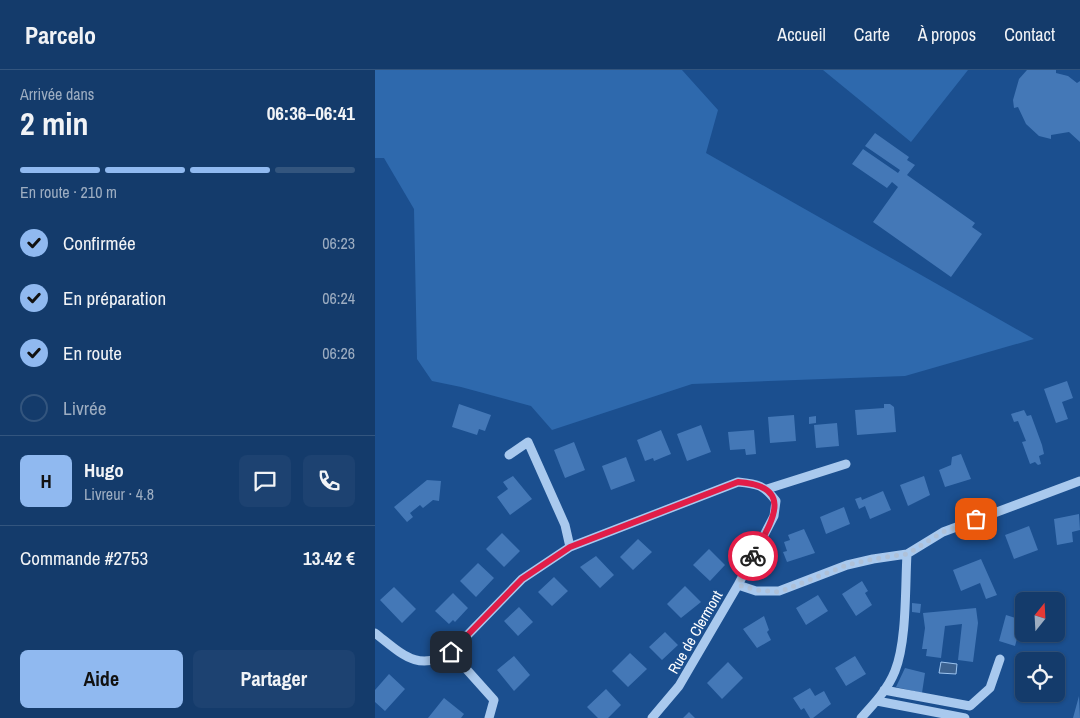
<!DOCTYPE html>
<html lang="fr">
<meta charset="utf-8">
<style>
:root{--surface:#143b6b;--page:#1d4271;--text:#f1f3f6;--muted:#9dadc1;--line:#33557e;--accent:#90b9f0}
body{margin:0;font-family:"Archivo Narrow",sans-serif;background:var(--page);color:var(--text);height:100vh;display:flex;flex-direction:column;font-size:19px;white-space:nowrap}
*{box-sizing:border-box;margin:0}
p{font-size:16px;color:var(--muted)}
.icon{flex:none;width:28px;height:28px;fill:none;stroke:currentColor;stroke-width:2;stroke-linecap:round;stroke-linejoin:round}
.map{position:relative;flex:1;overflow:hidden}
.sheet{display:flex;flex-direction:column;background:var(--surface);width:375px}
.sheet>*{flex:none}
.needle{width:32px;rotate:18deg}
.tools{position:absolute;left:640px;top:522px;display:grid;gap:10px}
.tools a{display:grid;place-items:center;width:50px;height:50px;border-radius:8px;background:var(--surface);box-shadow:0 1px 4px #0004,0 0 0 1px var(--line);font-size:25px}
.pin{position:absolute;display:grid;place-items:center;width:42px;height:42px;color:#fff;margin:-21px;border-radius:10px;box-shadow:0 2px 8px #0006}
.courier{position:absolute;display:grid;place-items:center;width:50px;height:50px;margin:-25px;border:4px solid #e11d48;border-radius:50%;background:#fff;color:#222;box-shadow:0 1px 6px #0007}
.headline em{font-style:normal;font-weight:700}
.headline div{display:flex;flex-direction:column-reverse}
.headline{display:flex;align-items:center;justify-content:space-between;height:85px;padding:0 20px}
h1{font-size:32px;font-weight:700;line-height:38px}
.bar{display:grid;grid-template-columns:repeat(4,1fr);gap:8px 5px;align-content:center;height:60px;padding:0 20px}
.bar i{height:6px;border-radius:4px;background:var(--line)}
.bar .selected{background:var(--accent)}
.bar p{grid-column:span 4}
.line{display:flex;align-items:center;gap:12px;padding:0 20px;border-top:1px solid var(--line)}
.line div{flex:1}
.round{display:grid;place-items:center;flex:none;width:52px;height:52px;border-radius:8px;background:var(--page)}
ol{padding:0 20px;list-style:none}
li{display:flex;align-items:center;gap:15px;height:55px}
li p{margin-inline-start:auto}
li .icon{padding:5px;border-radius:50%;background:var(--accent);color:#111;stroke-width:4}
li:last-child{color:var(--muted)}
li i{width:28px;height:28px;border:2px solid var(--line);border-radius:50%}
.primary-button{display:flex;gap:10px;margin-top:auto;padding:10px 20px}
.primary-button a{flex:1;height:58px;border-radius:8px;background:var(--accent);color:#111;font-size:20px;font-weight:700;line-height:58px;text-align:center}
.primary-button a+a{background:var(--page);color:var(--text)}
header{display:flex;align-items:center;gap:30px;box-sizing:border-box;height:70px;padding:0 25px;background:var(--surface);border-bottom:1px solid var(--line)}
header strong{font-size:24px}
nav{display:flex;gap:28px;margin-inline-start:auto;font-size:18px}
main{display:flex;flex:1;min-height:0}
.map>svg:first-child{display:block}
.green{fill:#2e69ad}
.water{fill:#3c6290;stroke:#9cc4f0}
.building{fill:#4478b7}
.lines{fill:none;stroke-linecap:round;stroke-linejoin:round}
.minor{stroke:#a9c9ee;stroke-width:9}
.done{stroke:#afc1d8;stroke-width:5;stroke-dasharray:0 9}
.route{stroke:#e11d48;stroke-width:6}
.labels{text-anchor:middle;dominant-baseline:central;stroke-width:5;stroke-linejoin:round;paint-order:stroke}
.street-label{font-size:15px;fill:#fff;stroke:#1b4f8f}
</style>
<header>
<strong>Parcelo</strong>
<nav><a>Accueil</a><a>Carte</a><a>À propos</a><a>Contact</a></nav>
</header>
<main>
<section class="sheet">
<div class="headline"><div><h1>2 min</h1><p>Arrivée dans</p></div><em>06:36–06:41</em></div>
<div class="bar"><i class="selected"></i><i class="selected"></i><i class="selected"></i><i></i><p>En route · 210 m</p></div>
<ol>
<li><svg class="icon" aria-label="check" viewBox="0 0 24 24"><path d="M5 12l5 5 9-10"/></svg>Confirmée<p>06:23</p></li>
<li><svg class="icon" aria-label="check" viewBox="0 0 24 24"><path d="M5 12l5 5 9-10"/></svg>En préparation<p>06:24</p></li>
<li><svg class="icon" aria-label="check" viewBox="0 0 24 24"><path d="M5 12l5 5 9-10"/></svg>En route<p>06:26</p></li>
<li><i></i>Livrée</li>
</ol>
<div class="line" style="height:90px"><b class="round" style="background:var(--accent);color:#111">H</b><div><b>Hugo</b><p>Livreur · 4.8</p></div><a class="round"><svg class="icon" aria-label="chat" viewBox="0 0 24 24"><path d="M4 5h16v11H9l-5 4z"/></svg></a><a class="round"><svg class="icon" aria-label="phone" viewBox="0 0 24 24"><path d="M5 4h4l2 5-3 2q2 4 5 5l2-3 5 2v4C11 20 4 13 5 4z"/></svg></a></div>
<div class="line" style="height:65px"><div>Commande #2753</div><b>13.42 €</b></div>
<div class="primary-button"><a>Aide</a><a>Partager</a></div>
</section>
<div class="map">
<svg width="705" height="648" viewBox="0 0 705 648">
<rect width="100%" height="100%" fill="#1b4f8f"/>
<path class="green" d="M 0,0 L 307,0 L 343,40 L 331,83 L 659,269 L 530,306 L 317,314 L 177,360 L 156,336 L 86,317 L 57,311 L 42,289 L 39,139 L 9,88 L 0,88 Z
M 448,0 L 593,0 L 536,72 Z"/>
<path class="water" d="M 566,592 L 582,594 L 581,604 L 564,603 Z"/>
<path class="building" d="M 652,0 L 681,0 L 681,3 L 693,6 L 702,13 L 705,11 L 705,72 L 694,62 L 676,65 L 676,69 L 664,66 L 651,54 L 643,37 L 639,38 L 638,30 L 644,9 Z
M 500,63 L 534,87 L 532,90 L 540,95 L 532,105 L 600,153 L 597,157 L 607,164 L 576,207 L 498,152 L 523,117 L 517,112 L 512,118 L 477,94 L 488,79 L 523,103 L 525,100 L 490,76 Z
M 692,311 L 698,328 L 687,332 L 693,349 L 681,353 L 669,319 Z
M 84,334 L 116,345 L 110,361 L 104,359 L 102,365 L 77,357 Z
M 509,334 L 515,334 L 519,337 L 521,362 L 482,365 L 480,340 L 509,338 Z
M 649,340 L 652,346 L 656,345 L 667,375 L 669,384 L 664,386 L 666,394 L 663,395 L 660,392 L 655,394 L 647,372 L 651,371 L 643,351 L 639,352 L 636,344 Z
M 419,345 L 421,371 L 395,373 L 393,347 Z
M 441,346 L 441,353 L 434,354 L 434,347 Z
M 462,353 L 464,376 L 441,378 L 439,355 Z
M 326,355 L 336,382 L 312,391 L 302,364 Z
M 286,360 L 296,384 L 279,391 L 278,388 L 270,391 L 262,370 Z
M 379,360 L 381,384 L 371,385 L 370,379 L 355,380 L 353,362 Z
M 199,372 L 210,400 L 190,408 L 179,380 Z
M 586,384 L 596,409 L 570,417 L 564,400 L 576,395 L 577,387 Z
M 251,387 L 260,411 L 236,420 L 227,396 Z
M 138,406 L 157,429 L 135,445 L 122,427 L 133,419 L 128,412 Z
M 549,406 L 555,425 L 533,436 L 525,415 Z
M 52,410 L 66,411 L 64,431 L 58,430 L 48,438 L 45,435 L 35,443 L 38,447 L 32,452 L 19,437 Z
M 508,421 L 516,440 L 495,449 L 490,436 L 484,439 L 480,429 L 486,427 L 487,430 Z
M 469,437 L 475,454 L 451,464 L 445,447 Z
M 704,444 L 705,460 L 697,462 L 698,472 L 682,475 L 679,449 Z
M 654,456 L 663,480 L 639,489 L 630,465 Z
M 429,459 L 440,483 L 412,492 L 408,482 L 412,481 L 409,472 L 415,470 L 413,465 Z
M 127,463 L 145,481 L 129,497 L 111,479 Z
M 263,469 L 277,482 L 258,500 L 245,487 Z
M 334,479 L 350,495 L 335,511 L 318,495 Z
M 221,486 L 239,505 L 225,518 L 205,497 Z
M 606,489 L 622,525 L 611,529 L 605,513 L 586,521 L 578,500 Z
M 103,493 L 119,508 L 101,527 L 85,511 Z
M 179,507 L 193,521 L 177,536 L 163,522 Z
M 487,511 L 493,521 L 490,523 L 497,535 L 481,546 L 467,524 Z
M 310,516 L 326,532 L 306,548 L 292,534 Z
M 19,517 L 41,539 L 27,553 L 5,530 Z
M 78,523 L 93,538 L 80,552 L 78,550 L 74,554 L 60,541 Z
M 443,525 L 453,541 L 431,555 L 421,538 Z
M 537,533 L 546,534 L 545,543 L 537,542 Z
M 144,537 L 158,552 L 143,566 L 129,551 Z
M 601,538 L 603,553 L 598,592 L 583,590 L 587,554 L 570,556 L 566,588 L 551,586 L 552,579 L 547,579 L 550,558 L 548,543 Z
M 631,545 L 647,550 L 640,576 L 624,571 Z
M 389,546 L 394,560 L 392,562 L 396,570 L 382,578 L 368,559 Z
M 290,562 L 303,575 L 287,590 L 274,577 Z
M 255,583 L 272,599 L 253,617 L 237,601 Z
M 139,586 L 155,605 L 139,621 L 122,600 Z
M 480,586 L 491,604 L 471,616 L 460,598 Z
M 353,592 L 368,608 L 347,629 L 332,613 Z
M 530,598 L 550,603 L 547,623 L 521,617 Z
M 14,604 L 30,619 L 10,641 L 0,632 L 0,620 Z
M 435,618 L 440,626 L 449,621 L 456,634 L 438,648 L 435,648 L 429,638 L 426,640 L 418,628 Z
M 231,619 L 246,635 L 233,648 L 223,648 L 212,637 Z
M 704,626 L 705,648 L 698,648 Z
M 69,628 L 89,644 L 86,648 L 53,648 Z
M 314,642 L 320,648 L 308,648 Z"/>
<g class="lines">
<path class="minor" d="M 134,385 L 153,372 L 190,455 L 195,477
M 392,419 L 471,394
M 0,563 C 27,584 43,603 76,582 L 119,630 L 114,648
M 76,582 L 147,509 L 195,477 L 363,412 C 383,414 389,415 401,431 L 399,446 L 363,515
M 509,620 L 595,636 L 615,618 L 625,589
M 502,631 L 590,648
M 277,648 L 304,616 L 363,515 L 381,521 L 404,521 L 472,495 L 498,489 L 532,484 L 568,462 L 705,411
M 486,648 C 499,634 513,619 520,601 C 532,571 530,517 532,484"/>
</g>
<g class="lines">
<path class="done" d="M 378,486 L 363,515 L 381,520 L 404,522 L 472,495 L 498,489 L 532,484 L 568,462 L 601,449"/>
<path class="route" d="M 76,582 L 147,509 L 195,477 L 363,412 C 422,416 396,453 378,486"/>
</g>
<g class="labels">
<g class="street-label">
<text transform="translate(320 562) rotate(-60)">Rue de Clermont</text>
</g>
</g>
</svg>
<div class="tools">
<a><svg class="needle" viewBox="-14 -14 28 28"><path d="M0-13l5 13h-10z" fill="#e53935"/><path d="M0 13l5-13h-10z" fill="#9dadc1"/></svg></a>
<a><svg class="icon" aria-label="locate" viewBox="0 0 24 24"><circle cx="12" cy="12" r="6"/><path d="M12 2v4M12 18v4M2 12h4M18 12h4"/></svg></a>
</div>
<div class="pin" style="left:601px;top:449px;background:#ea580c"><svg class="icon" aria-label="bag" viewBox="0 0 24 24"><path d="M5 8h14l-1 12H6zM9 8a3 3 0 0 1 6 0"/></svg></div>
<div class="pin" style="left:76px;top:582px;background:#1f2937"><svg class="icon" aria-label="home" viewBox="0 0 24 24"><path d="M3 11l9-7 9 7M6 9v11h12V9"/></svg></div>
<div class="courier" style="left:378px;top:486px"><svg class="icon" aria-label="bike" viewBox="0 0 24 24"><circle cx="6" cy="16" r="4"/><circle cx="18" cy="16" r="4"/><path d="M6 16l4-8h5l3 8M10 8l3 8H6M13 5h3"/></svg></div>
</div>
</main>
